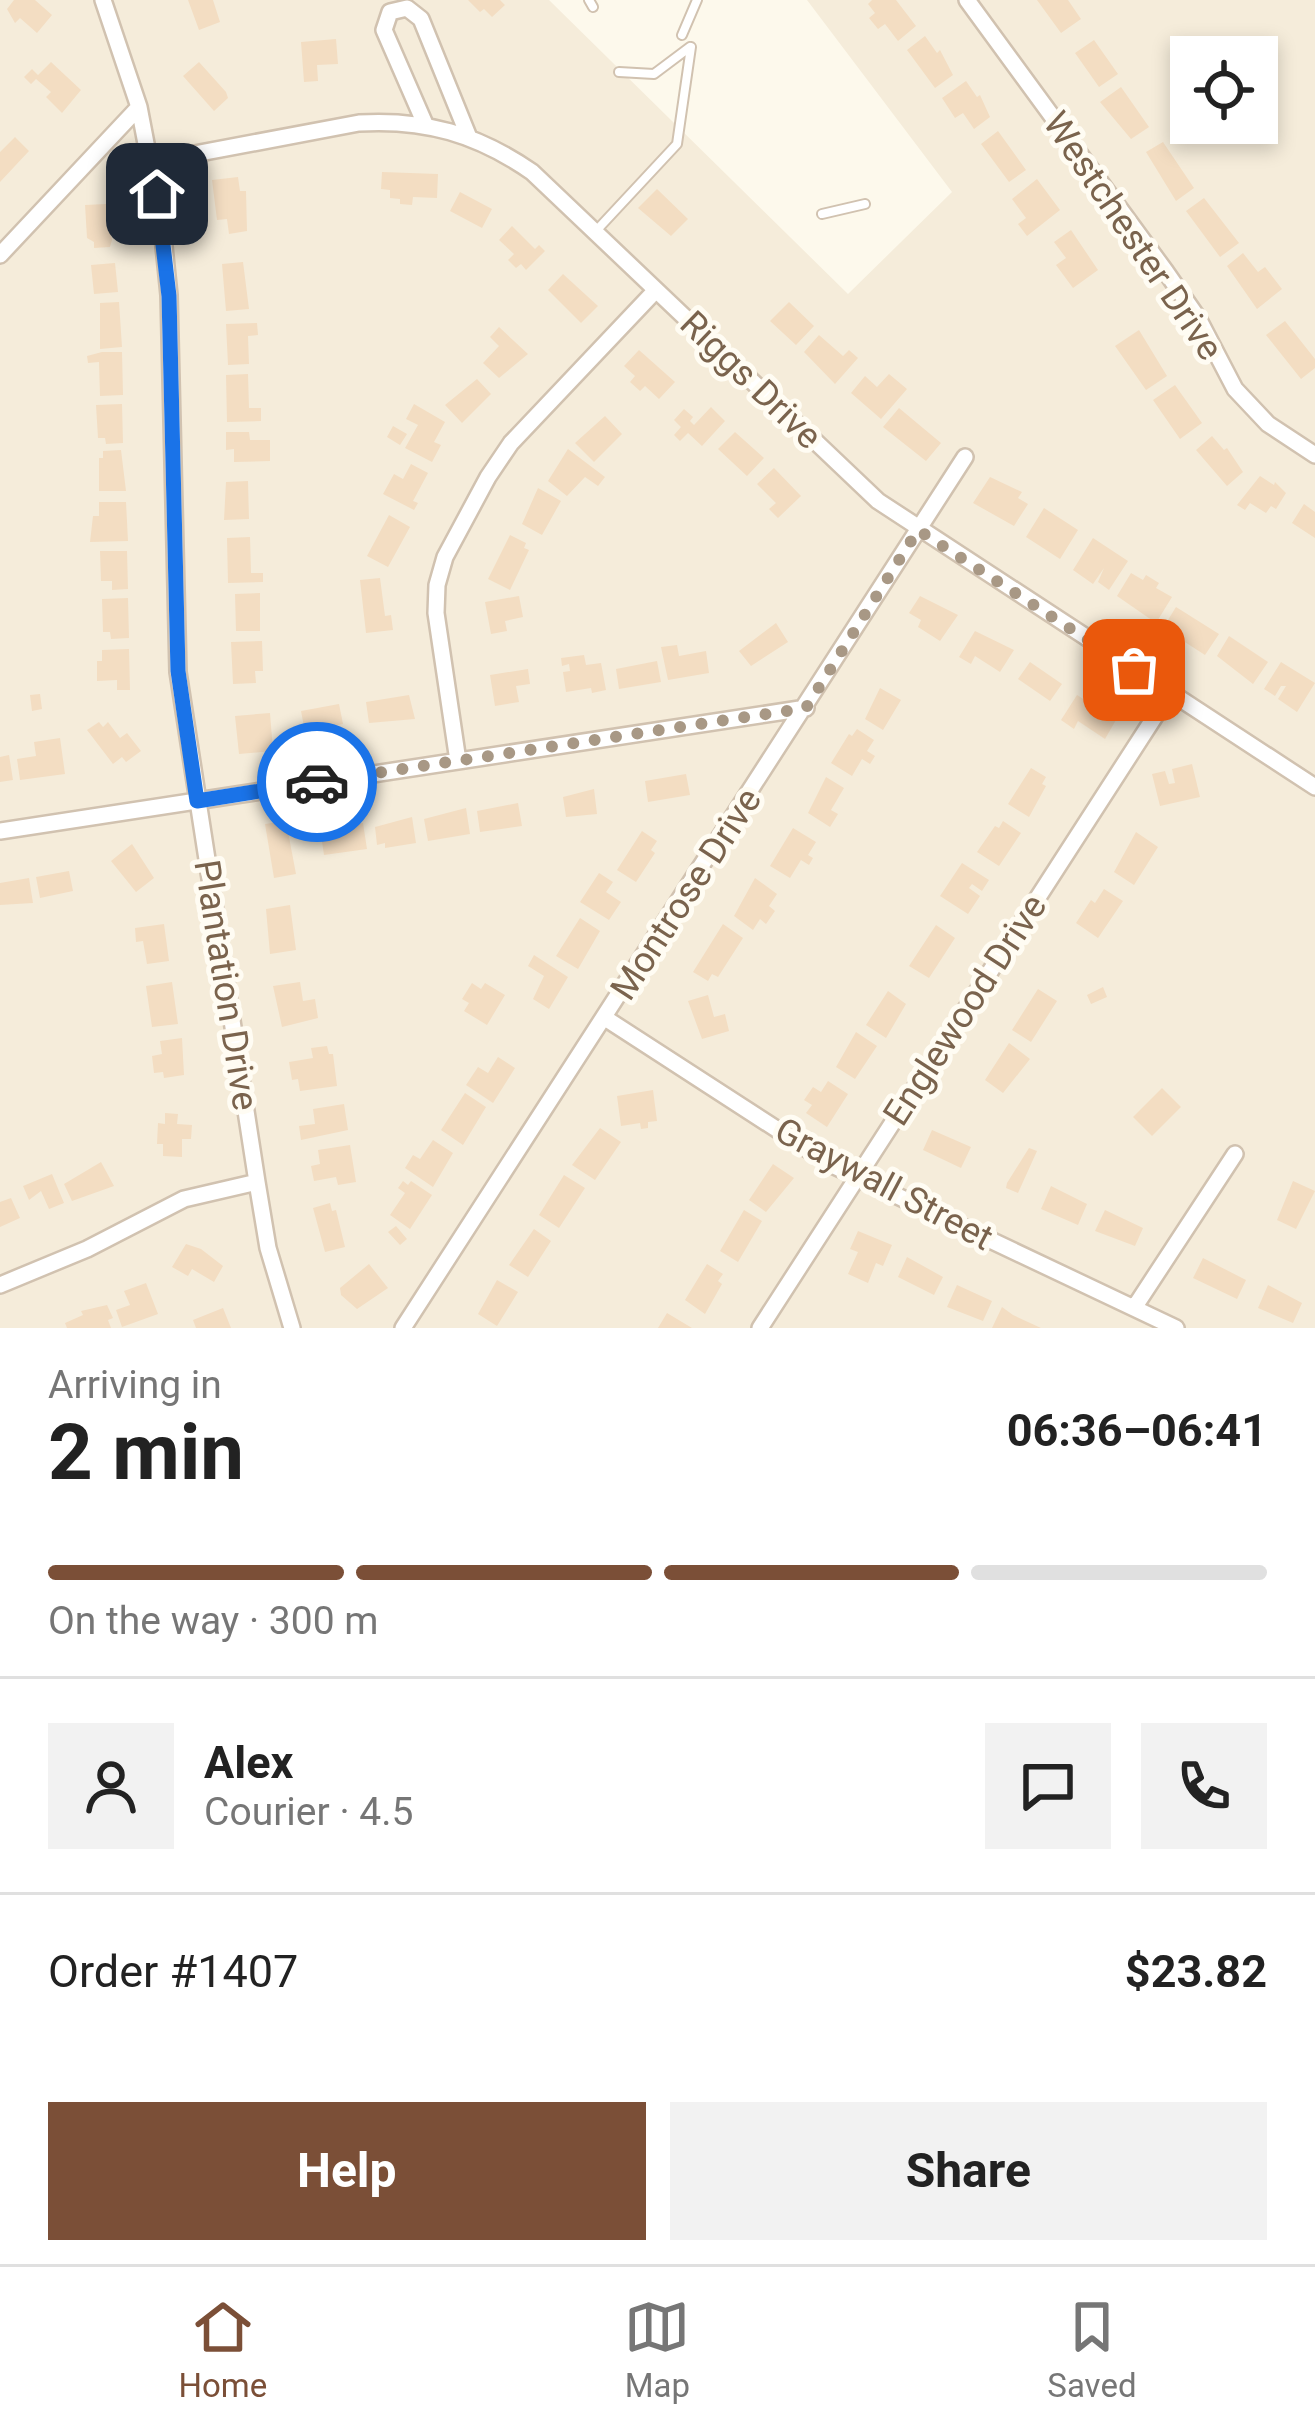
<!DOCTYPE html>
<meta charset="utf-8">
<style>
:root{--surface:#fff;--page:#f2f2f2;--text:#222;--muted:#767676;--line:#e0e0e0;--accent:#7b4f37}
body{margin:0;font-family:Roboto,sans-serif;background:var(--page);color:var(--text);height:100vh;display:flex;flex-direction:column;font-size:45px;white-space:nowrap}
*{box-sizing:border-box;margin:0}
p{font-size:39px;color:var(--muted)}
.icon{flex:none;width:66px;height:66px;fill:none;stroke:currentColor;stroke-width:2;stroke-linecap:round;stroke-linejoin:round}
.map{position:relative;height:1328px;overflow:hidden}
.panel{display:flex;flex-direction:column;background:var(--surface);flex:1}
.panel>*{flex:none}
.controls{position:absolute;left:1170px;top:36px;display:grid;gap:24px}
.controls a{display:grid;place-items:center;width:108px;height:108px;border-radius:0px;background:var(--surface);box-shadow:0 6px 18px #0003;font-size:60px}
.pin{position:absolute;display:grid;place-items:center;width:102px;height:102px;color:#fff;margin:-51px;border-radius:24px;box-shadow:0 6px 18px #0006}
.courier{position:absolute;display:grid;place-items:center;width:120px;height:120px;margin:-60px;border:9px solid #1a73e8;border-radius:50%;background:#fff;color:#222;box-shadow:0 3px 15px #0007}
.overview em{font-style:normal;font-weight:700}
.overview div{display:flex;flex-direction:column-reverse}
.overview{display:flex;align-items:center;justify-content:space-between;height:204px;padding:0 48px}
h1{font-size:78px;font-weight:700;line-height:90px}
.bar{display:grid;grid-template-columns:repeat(4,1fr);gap:18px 12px;align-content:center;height:144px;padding:0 48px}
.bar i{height:15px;border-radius:9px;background:var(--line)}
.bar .current{background:var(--accent)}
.bar p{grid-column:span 4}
.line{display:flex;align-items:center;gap:30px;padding:0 48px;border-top:3px solid var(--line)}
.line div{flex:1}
.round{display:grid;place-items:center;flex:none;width:126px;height:126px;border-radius:0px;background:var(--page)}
.button{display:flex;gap:24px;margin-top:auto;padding:24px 48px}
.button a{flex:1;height:138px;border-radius:0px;background:var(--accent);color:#fff;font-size:48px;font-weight:700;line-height:138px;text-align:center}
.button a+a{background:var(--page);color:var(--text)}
.dock{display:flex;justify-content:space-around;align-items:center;height:168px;border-top:3px solid var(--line);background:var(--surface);font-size:33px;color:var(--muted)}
.dock a{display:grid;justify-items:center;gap:6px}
.dock .current{color:var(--accent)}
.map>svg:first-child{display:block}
.residential{fill:#f5ecda;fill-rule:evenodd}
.building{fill:#f3ddc2}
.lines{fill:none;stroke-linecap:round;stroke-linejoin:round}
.service-casing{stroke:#d1c2b0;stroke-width:12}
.minor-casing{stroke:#d1c2b0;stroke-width:20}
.service{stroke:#fff;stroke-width:8}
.minor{stroke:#fff;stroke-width:15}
.done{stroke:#a89885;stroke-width:12;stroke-dasharray:0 21.6}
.route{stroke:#1a73e8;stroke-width:15}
.labels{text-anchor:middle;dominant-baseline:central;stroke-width:10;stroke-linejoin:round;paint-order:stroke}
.street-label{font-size:36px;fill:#7a634d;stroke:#fffcf3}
</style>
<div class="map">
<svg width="1315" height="1328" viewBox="0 0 1315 1328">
<rect width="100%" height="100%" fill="#fdf9ec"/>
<path class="residential" d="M 0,0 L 549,0 L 848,294 L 952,192 L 807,0 L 1315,0 L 1315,1328 L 0,1328 ZM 1191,57 L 1257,57 L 1257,123 L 1191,123 Z"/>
<path class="building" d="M 14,0 L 35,0 L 52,15 L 37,33 L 20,18 L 15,23 L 7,9 Z
M 188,0 L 213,0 L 220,22 L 199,30 Z
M 468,0 L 500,0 L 505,5 L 492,17 L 484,9 L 480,12 Z
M 872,0 L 896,0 L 916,26 L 898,41 L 885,24 L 878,29 L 869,18 L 875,13 L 868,4 Z
M 1037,0 L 1068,0 L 1081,19 L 1061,33 Z
M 925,36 L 937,53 L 940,50 L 953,75 L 935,88 L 907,50 Z
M 336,39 L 338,64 L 317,65 L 318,81 L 304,82 L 301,42 Z
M 1094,40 L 1118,74 L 1099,87 L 1075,53 Z
M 51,62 L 81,90 L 62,113 L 46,97 L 51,92 L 36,79 L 31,84 L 24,77 L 32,69 L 38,75 Z
M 199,62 L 226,92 L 228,98 L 214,111 L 183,76 Z
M 966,81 L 977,97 L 980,95 L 990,117 L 974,129 L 963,113 L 955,118 L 942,98 Z
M 1121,87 L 1149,127 L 1131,139 L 1100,102 Z
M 998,131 L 1026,170 L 1009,182 L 981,144 Z
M 15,137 L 29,151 L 0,182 L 0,152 Z
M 1163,142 L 1194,188 L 1176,201 L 1146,152 Z
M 382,172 L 438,174 L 437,198 L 413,197 L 412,205 L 400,204 L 400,199 L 390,198 L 390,190 L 381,189 Z
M 238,177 L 240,191 L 246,191 L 247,231 L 229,234 L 227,219 L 217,220 L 212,180 Z
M 1037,179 L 1060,210 L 1027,236 L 1018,224 L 1026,218 L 1012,199 Z
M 657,189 L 688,219 L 671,236 L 638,208 Z
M 460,192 L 492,209 L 482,228 L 450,211 Z
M 1204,198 L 1239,243 L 1220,257 L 1186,211 Z
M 106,204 L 112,240 L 110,247 L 94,248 L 94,242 L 87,238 L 85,205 Z
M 512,226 L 535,249 L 539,245 L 545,251 L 526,270 L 521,264 L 516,268 L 508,260 L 514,254 L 499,240 Z
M 1071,230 L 1098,270 L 1073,288 L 1056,265 L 1066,258 L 1054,242 Z
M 1243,253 L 1258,272 L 1265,267 L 1282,289 L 1257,309 L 1227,266 Z
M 243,262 L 249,309 L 226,311 L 222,264 Z
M 115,263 L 118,292 L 94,294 L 91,265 Z
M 563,274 L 598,306 L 581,323 L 548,290 Z
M 119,302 L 122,347 L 100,349 L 100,303 Z
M 789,302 L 814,326 L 796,345 L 770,321 Z
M 1285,321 L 1315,359 L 1315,368 L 1301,379 L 1266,335 Z
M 257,323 L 258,335 L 248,336 L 249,364 L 228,365 L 226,324 Z
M 499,327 L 528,354 L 499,378 L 483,363 L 499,346 L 490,337 Z
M 1139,330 L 1167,376 L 1146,390 L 1115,346 Z
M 819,335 L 843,356 L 849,350 L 858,358 L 835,384 L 804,352 Z
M 639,350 L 675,382 L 659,399 L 645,386 L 640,391 L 630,382 L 635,376 L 624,366 Z
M 102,352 L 122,352 L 123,395 L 100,396 L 99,362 L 88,363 L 87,356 Z
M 248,374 L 249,408 L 261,408 L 261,421 L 227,422 L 226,375 Z
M 889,374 L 907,389 L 881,419 L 851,393 L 865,376 L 877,387 Z
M 477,379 L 491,394 L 462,423 L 445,405 Z
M 1175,385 L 1202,423 L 1180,439 L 1153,400 Z
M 122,404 L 123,443 L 106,444 L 105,438 L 98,438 L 96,405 Z
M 414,404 L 445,422 L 434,442 L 441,445 L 432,462 L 405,448 L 418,425 L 406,419 Z
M 711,407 L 725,421 L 702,446 L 688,433 L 680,441 L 674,435 L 681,427 L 674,420 L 684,409 L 693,417 L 690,421 L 694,425 Z
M 899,408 L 941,443 L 926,461 L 883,427 Z
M 605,416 L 622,434 L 594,462 L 575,443 Z
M 393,426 L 407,434 L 400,445 L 387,437 Z
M 226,432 L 249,432 L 250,440 L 270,440 L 270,461 L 234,462 L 234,449 L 226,450 Z
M 735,432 L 764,458 L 747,476 L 718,449 Z
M 1212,436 L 1224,450 L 1227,448 L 1243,472 L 1227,486 L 1196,450 Z
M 568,449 L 605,477 L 598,486 L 585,477 L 567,496 L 548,481 Z
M 121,450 L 126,491 L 99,491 L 99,458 L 103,458 L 103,451 Z
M 411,464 L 428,473 L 413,501 L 418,503 L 414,510 L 383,494 L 394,474 L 403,479 Z
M 774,468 L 801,496 L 778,518 L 769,509 L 776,503 L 757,484 Z
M 1260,476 L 1274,485 L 1275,482 L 1286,493 L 1276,509 L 1271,506 L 1266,513 L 1250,503 L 1245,510 L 1237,505 Z
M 990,477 L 1022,492 L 1018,498 L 1028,504 L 1014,526 L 973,503 Z
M 248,481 L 249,519 L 224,520 L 226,482 Z
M 538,488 L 561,501 L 542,535 L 522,524 Z
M 99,502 L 126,502 L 128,541 L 90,542 L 93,516 L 99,516 Z
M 1304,504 L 1315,512 L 1315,538 L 1292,523 Z
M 1044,508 L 1078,530 L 1060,559 L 1026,537 Z
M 389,515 L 410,527 L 388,567 L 367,556 Z
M 510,535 L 526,543 L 524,548 L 529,550 L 510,590 L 488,579 Z
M 250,537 L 251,573 L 263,573 L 263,582 L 228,583 L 227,538 Z
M 1093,538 L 1128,561 L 1109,590 L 1098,582 L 1104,568 L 1093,584 L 1073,570 Z
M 100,551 L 127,551 L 128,589 L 112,590 L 112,581 L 101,581 Z
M 1131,573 L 1143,580 L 1146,575 L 1159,583 L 1156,588 L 1172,597 L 1156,623 L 1117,596 Z
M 380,578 L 385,616 L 391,615 L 393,630 L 366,633 L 360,580 Z
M 260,593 L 260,631 L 236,631 L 235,594 Z
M 519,596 L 523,617 L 505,621 L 507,631 L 491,634 L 485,602 Z
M 920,596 L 958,615 L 940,641 L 918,627 L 921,620 L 909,613 Z
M 128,598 L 129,638 L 111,639 L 110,632 L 103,632 L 102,599 Z
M 1176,607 L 1219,634 L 1205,655 L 1163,628 Z
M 776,623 L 788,642 L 751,666 L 739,651 Z
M 975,631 L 1014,650 L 1000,672 L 975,656 L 971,664 L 959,657 Z
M 1229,636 L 1268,662 L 1253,684 L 1217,656 Z
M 262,641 L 263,671 L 255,671 L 256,683 L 233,684 L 231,642 Z
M 677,645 L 679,656 L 706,651 L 709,673 L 668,680 L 661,647 Z
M 129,649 L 130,690 L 117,690 L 117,680 L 97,681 L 97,661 L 102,661 L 102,650 Z
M 584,655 L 586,665 L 601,663 L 606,690 L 592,693 L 591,688 L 566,692 L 563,672 L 570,671 L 569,664 L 562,666 L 561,658 Z
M 657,661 L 661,682 L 619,689 L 616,669 Z
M 1030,662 L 1062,684 L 1050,701 L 1018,679 Z
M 1281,662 L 1315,683 L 1297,712 L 1278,699 L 1286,686 L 1281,686 L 1275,696 L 1264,689 Z
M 528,669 L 530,684 L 516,686 L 519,702 L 495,706 L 490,675 Z
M 880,688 L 901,700 L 883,730 L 865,719 Z
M 40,694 L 42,709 L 32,711 L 30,695 Z
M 409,695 L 415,719 L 369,723 L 366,702 Z
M 1077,695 L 1116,720 L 1105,739 L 1078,721 L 1074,729 L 1061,720 Z
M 339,704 L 343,724 L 319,729 L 320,734 L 306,737 L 301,711 Z
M 270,713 L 273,751 L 239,754 L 235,716 Z
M 99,722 L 103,727 L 108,722 L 120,738 L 127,733 L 141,751 L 126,762 L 122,757 L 113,764 L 87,730 Z
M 857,729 L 874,740 L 867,751 L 875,756 L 870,764 L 862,759 L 852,776 L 831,763 L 849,734 L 852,736 Z
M 60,738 L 65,774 L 20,780 L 17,759 L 36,756 L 34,742 Z
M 9,755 L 13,780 L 0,782 L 0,757 Z
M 1192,764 L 1200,797 L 1160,806 L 1152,774 L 1165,771 L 1169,784 L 1175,783 L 1172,769 Z
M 1031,768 L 1046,777 L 1042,784 L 1046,786 L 1029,817 L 1008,804 Z
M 686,774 L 690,795 L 648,802 L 645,781 Z
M 826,777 L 844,788 L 831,810 L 838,814 L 830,827 L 808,813 Z
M 594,789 L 597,814 L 566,817 L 563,797 Z
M 518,803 L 522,826 L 480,832 L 477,811 Z
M 466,808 L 470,834 L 428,841 L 424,819 Z
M 412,817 L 416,843 L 385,848 L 385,843 L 377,845 L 375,827 Z
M 286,821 L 296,874 L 274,878 L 265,824 Z
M 1003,821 L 1021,833 L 999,866 L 977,852 L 995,826 L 999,828 Z
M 363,823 L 367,849 L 324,855 L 321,835 L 351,830 L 351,825 Z
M 793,828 L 816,842 L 808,855 L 813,858 L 809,865 L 801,860 L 790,878 L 770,866 Z
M 642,831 L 657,841 L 651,850 L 655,853 L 636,882 L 617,870 Z
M 1136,832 L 1158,847 L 1134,885 L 1114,872 Z
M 132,844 L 154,878 L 136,892 L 111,861 Z
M 962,863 L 989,880 L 982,891 L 972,884 L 969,888 L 980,896 L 968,914 L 940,896 Z
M 69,871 L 73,891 L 40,898 L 36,877 Z
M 599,873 L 613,882 L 606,892 L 621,902 L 609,920 L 580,902 Z
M 29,878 L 33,903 L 0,905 L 0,883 Z
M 755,878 L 777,894 L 769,906 L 775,911 L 766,924 L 760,919 L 753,930 L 734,916 Z
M 1104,889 L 1123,901 L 1098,938 L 1076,923 L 1091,900 L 1095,903 Z
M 290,905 L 296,950 L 270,954 L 266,909 Z
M 580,918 L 600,931 L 578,969 L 556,956 Z
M 164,924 L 169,961 L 147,964 L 143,941 L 136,942 L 135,928 Z
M 723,924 L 743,938 L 718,977 L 712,974 L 708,981 L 693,972 Z
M 936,925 L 955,938 L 929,978 L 909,966 Z
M 534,955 L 568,977 L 549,1009 L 533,999 L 544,976 L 528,966 Z
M 172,982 L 178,1024 L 152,1027 L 146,986 Z
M 300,982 L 303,1001 L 315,999 L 318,1018 L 282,1027 L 273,986 Z
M 472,983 L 481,989 L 485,983 L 505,995 L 487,1025 L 464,1011 L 469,1003 L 462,999 Z
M 1103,987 L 1107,997 L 1091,1004 L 1087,995 Z
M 1038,989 L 1057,1001 L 1031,1042 L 1012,1030 Z
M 888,991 L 906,1004 L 886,1038 L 866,1025 Z
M 708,995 L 714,1017 L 725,1014 L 729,1031 L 702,1039 L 688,1001 Z
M 856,1032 L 877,1046 L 855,1079 L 836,1067 Z
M 182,1038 L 184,1075 L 164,1078 L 163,1072 L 154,1073 L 152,1056 L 162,1054 L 160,1041 Z
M 1009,1043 L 1030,1059 L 1003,1093 L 985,1080 Z
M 327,1046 L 329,1054 L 333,1054 L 337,1086 L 300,1091 L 298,1079 L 292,1080 L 289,1062 L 313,1058 L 311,1048 Z
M 498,1057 L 515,1068 L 493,1103 L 466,1085 L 478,1067 L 488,1073 Z
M 828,1081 L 848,1094 L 827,1127 L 806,1113 L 812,1105 L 804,1100 L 813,1087 L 821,1092 Z
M 1162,1088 L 1181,1107 L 1152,1136 L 1133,1117 Z
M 653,1090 L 657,1121 L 648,1122 L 648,1128 L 641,1129 L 640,1123 L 621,1126 L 617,1096 Z
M 465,1093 L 486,1107 L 463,1145 L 441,1130 Z
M 344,1104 L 348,1130 L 301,1140 L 299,1126 L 315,1124 L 313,1109 Z
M 165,1113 L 178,1114 L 177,1124 L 192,1125 L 191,1139 L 182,1139 L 182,1157 L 163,1156 L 163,1144 L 157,1144 L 158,1123 L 165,1124 Z
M 600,1128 L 621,1142 L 595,1180 L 572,1165 Z
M 932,1130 L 971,1147 L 961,1168 L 923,1150 Z
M 433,1140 L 453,1153 L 433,1187 L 405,1168 L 413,1155 L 420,1159 Z
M 350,1145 L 356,1182 L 338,1185 L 336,1177 L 314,1181 L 311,1166 L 320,1164 L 318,1150 Z
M 1029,1148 L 1037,1151 L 1018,1193 L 1006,1188 L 1007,1183 Z
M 101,1162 L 114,1186 L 72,1201 L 64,1184 Z
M 773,1164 L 794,1178 L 766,1212 L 749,1200 Z
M 52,1174 L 64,1203 L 49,1209 L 41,1191 L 29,1200 L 23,1186 Z
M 564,1175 L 585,1188 L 559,1228 L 539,1215 Z
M 403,1181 L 408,1185 L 411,1181 L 432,1195 L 410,1229 L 390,1215 L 405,1193 L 398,1188 Z
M 1293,1181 L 1315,1191 L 1296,1229 L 1277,1220 Z
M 1051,1186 L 1087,1204 L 1078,1225 L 1041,1209 Z
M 11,1198 L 20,1218 L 0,1227 L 0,1202 Z
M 330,1203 L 332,1211 L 336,1210 L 345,1247 L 325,1252 L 313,1208 Z
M 744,1210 L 762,1221 L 738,1262 L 720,1251 Z
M 1105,1210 L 1143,1228 L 1135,1246 L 1095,1231 Z
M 396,1226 L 407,1239 L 400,1245 L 388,1232 Z
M 534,1229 L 551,1241 L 528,1277 L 509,1265 Z
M 858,1231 L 892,1245 L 883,1266 L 876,1263 L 868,1283 L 848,1274 L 858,1252 L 850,1249 Z
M 186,1244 L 201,1249 L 223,1266 L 214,1282 L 192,1269 L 188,1276 L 172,1267 Z
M 907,1257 L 943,1277 L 934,1295 L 898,1277 Z
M 1203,1258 L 1246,1280 L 1237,1299 L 1193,1278 Z
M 369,1264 L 388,1288 L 357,1309 L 341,1295 L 340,1288 Z
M 707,1264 L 723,1274 L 718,1281 L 722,1284 L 705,1314 L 685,1300 Z
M 497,1280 L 518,1292 L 497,1326 L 478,1314 Z
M 146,1283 L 158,1314 L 122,1327 L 116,1310 L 130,1305 L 124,1291 Z
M 957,1285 L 992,1301 L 983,1321 L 947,1307 Z
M 1268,1285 L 1302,1303 L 1293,1323 L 1258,1308 Z
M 107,1305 L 113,1318 L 108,1320 L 111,1328 L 67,1328 L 65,1323 L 83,1315 L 81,1311 Z
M 1002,1307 L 1013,1315 L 1041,1328 L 992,1328 Z
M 223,1308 L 231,1328 L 196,1328 L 193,1320 Z
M 667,1313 L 692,1328 L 658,1328 Z"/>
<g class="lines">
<g class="service-casing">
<path id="service" d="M 589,0 L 593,7
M 682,35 L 697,0
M 619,72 L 654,74 L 690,47
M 822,214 L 865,204
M 595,232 L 677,144 L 691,47"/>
</g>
<g class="minor-casing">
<path id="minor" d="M 103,0 L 139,107 L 162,227 L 169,295 L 178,672 L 257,1182 L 268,1248 L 292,1328
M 967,0 L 1166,272 L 1198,318 L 1235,389 L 1268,424 L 1315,455
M 425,124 L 384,30 L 390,12 L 407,8 L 421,19 L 468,135
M 152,162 L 359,123 C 425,119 477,134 532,172 L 878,501 L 1315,787
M 0,255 L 139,107
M 458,761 L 436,613 L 437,585 L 445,557 L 488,477 L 511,443 L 656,290
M 0,831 L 806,708
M 605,1018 L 832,1165 L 1176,1328
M 0,1285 L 87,1249 L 184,1199 L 257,1182
M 1134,1308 L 1235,1154
M 403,1328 L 965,457
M 760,1328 L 1170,693"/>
</g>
<use href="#service" class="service"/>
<use href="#minor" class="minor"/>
</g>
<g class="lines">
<path class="done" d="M 317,782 L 806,708 L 918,530 L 1134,670"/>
<path class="route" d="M 157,194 L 169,296 L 178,671 L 197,801 L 317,782"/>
</g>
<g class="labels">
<g class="street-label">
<text transform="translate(1133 236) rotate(56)">Westchester Drive</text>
<text transform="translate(751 380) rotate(44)">Riggs Drive</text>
<text transform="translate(686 894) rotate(-57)">Montrose Drive</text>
<text transform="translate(226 985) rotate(81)">Plantation Drive</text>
<text transform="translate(965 1010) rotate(-57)">Englewood Drive</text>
<text transform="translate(884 1184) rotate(28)">Graywall Street</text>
</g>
</g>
</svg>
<div class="controls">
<a><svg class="icon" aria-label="locate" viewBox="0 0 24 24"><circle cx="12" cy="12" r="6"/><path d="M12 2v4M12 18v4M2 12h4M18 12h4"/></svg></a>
</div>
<div class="pin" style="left:1134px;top:670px;background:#ea580c"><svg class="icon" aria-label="bag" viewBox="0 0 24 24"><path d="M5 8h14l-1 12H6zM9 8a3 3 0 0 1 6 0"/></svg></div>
<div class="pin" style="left:157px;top:194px;background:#1f2937"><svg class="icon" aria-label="home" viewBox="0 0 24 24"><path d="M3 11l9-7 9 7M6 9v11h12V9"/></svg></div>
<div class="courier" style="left:317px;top:782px"><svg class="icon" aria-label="car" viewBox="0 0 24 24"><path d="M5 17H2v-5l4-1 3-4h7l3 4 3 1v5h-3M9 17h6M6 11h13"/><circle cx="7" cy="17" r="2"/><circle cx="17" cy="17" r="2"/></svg></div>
</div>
<section class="panel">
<div class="overview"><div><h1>2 min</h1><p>Arriving in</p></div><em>06:36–06:41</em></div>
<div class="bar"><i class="current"></i><i class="current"></i><i class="current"></i><i></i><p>On the way · 300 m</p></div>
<div class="line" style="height:216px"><a class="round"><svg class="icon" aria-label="person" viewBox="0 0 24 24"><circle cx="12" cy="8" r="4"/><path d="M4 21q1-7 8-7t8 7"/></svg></a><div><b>Alex</b><p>Courier · 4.5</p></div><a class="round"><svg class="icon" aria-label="chat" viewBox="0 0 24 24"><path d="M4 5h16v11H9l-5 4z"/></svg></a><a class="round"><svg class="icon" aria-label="phone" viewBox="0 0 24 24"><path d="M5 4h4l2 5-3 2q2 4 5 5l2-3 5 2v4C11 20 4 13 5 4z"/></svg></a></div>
<div class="line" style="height:156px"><div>Order #1407</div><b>$23.82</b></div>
<div class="button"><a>Help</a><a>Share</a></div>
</section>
<nav class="dock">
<a class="current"><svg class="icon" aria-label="home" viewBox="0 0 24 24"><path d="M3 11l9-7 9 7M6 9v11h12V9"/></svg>Home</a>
<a><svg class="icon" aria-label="map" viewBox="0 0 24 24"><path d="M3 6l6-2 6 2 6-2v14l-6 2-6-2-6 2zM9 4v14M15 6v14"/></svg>Map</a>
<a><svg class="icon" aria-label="saved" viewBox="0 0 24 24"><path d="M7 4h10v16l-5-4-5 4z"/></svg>Saved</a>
</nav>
